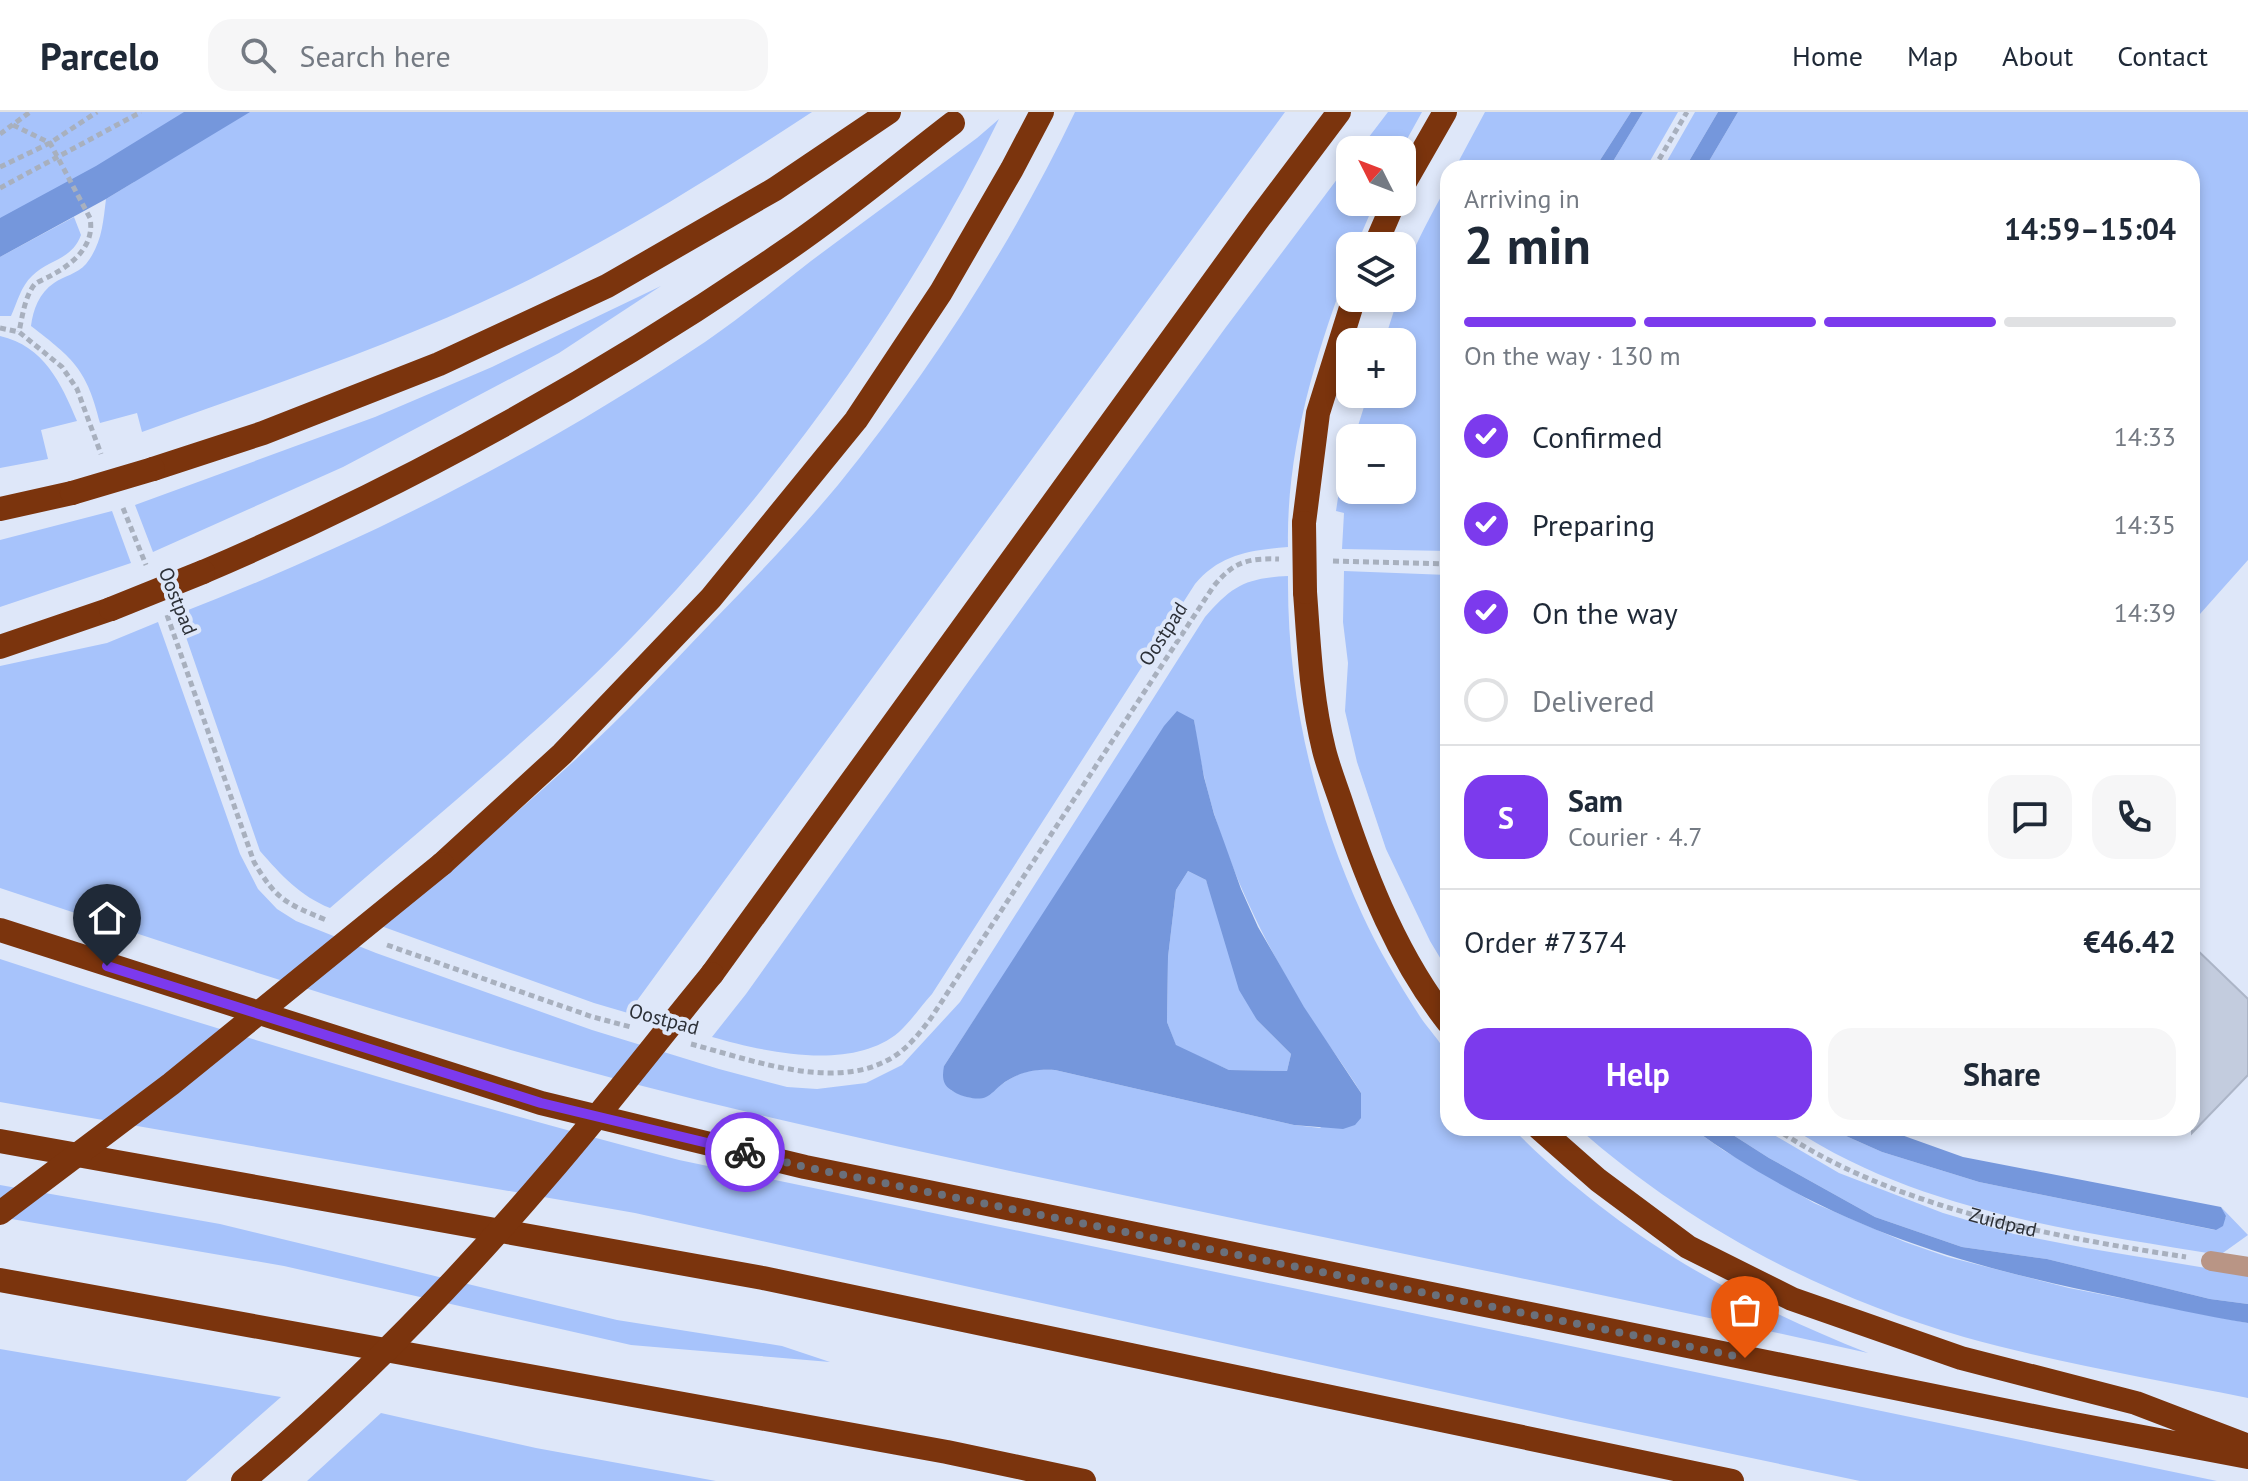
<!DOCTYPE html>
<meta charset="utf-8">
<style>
:root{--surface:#fff;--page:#f6f6f7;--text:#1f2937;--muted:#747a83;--line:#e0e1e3;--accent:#7c3aed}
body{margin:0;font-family:"PT Sans",sans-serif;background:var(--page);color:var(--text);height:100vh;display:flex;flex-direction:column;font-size:30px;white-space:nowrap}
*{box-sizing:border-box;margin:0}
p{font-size:26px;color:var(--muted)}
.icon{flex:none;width:44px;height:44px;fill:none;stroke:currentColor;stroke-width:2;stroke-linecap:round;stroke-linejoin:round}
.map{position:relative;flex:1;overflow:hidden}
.drawer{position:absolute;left:1440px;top:48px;width:760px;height:976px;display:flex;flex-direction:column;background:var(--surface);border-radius:24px;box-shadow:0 4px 12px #0003}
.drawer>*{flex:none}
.needle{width:52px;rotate:312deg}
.fabs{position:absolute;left:1336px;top:24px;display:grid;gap:16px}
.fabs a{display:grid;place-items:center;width:80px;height:80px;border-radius:16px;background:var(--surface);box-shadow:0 4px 12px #0003;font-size:40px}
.pin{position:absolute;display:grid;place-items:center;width:68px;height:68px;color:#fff;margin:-82px -34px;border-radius:50% 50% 50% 0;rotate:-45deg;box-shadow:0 0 8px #0007}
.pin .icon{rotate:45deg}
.courier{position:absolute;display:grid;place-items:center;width:80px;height:80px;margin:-40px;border:6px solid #7c3aed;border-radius:50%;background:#fff;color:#222;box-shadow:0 2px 10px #0007}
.headline em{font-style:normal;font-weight:700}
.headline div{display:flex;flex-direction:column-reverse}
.headline{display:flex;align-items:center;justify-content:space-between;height:136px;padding:0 24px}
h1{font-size:52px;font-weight:700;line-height:60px}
.bar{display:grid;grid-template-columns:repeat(4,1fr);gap:12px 8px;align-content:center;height:96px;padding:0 24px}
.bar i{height:10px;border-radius:6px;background:var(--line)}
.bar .active{background:var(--accent)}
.bar p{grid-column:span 4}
.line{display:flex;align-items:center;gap:20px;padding:0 24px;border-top:2px solid var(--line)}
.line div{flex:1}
.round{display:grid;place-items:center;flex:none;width:84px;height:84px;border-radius:24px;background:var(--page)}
ol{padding:0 24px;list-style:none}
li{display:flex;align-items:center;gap:24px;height:88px}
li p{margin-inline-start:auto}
li .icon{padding:8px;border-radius:50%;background:var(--accent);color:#fff;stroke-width:4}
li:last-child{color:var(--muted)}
li i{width:44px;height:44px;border:4px solid var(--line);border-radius:50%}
.primary-button{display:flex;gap:16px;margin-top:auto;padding:16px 24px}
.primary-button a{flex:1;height:92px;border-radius:24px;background:var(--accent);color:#fff;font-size:32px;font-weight:700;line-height:92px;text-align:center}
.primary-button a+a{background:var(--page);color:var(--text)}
header{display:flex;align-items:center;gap:48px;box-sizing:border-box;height:112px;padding:0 40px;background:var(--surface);border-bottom:2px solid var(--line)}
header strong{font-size:38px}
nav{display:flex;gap:44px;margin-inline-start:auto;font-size:28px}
.search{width:560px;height:72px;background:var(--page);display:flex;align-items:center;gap:20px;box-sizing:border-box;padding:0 28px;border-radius:24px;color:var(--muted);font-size:30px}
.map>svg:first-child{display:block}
.green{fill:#a7c3fb;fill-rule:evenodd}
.water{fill:#7597dc;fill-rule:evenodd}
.building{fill:#c3ccde;stroke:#acb5c7;stroke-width:2}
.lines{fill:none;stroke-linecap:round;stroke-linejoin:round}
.path{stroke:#a8b0be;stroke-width:5;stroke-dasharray:6 4;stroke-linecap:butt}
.service{stroke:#b99585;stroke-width:20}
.motorway{stroke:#7b340d;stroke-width:24}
.motorway-bridge{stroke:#7b340d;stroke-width:24}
.done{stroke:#6a707b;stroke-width:8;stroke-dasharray:0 14.4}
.route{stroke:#7c3aed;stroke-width:10}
.labels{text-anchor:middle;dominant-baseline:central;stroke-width:8;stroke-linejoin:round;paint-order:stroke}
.street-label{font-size:20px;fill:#2c3037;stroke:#dee7f9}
</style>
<header>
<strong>Parcelo</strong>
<div class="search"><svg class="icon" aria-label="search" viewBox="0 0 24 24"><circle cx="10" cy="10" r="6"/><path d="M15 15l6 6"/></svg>Search here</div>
<nav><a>Home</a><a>Map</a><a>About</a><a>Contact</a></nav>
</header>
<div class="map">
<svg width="2248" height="1369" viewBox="0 0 2248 1369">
<rect width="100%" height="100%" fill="#dee7f9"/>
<path class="green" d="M 0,0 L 812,0 C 728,55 642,109 552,156 C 422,224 280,270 142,320 L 137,301 L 100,311 C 87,258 74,247 31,214 C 33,198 39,181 54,171 C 64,164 77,162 86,152 C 102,132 103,111 106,87 L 134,70 L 0,117 Z
M 1075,0 L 1285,0 L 628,901 L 594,891 L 381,814 C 447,760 512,706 574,649 C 622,605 666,558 711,511 C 755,466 798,421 838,373 C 929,261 1013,130 1075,0 Z
M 1388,0 L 1422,0 L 1401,38 L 1359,38 Z
M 1485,0 L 1631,0 L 1595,56 L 1455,56 Z
M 1643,0 L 1678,0 L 1646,56 L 1609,56 Z
M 1695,0 L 1718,0 L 1685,56 L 1663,56 Z
M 1738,0 L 2248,0 L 2248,448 L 2192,511 L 2192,56 L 1705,56 Z
M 999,7 C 911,188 790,356 653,503 C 554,609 440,701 330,796 C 300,784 281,763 260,739 L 178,502 C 362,431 541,340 705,230 C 742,205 776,176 811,149 C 866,108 922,67 977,26 Z
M 1350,50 L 1350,90 L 1375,90 L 1356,134 L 1350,134 L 1350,151 C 1316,241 1286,337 1288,435 C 1251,438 1220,442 1195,472 L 932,882 C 921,894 911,909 899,920 C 852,960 765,940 712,925 L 746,882 L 971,566 L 1226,215 Z
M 1448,71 L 1448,439 L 1342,437 L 1344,401 L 1336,399 L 1348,319 L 1357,317 L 1368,282 L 1402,282 L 1402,230 L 1384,230 L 1398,186 L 1402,186 C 1402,149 1432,104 1448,71 ZM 1350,326 L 1402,326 L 1402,378 L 1350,378 Z
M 74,105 L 81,123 C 72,148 49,147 32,164 C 21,174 17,191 11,204 L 0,204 L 0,145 Z
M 661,174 L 559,241 L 343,355 L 153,440 L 135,393 L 375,305 L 492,255 Z
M 0,224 C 44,234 61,271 77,309 L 41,318 L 48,347 L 0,356 Z
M 112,399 L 131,451 L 0,495 L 0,428 Z
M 1344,459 L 1448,463 L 1448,520 L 1440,524 L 1448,589 L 1448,859 L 1430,829 L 1386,737 L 1357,650 L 1345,599 L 1348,551 L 1343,510 Z
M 1288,464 C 1287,582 1313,694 1362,802 C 1378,837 1398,870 1419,903 C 1427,916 1441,929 1447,943 C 1452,954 1448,1001 1448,1016 L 1512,1016 C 1617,1122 1730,1186 1868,1241 C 1500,1158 1128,1089 760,1003 C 503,943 251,860 0,776 L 0,554 L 107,531 L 158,510 L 240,742 L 258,777 L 277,797 L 296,809 L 376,841 L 592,918 L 719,957 L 787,975 L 817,977 L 866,971 L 902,953 L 960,890 L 1205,505 C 1232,474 1245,466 1288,464 ZM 1194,608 C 1207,712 1250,805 1303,894 C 1321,924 1343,951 1361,981 L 1320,1016 L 1294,1013 L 1055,958 C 1038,957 1024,958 1010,967 C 984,982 984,995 951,978 L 944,954 L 987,888 Z
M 1188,759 L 1206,768 L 1257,908 L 1291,942 L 1287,959 L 1229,958 L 1176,934 L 1167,910 L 1168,845 L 1176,778 Z
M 0,847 C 225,921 450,988 679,1048 L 2217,1369 L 1860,1369 L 1571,1308 L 635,1101 L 0,990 Z
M 1578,1016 L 1692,1016 L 1723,1038 L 1814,1091 L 1905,1130 L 1948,1145 L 2069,1176 L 2248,1211 L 2248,1286 C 2153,1267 2057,1251 1964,1225 C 1822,1184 1689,1114 1578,1016 Z
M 1722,1016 L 1762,1016 L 1839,1061 L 1943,1101 L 2014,1122 L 2086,1136 L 2248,1163 L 2248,1192 L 2210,1187 L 2047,1147 L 1962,1135 L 1875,1105 L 1769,1046 Z
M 1792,1016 L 1828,1016 L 1882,1040 L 1979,1070 L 2215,1118 L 2226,1105 L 2221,1095 L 2248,1123 L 2220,1143 C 2075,1119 1918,1099 1792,1016 Z
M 0,1073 L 220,1112 L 617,1208 L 782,1234 L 830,1250 L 631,1233 L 284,1154 L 0,1105 Z
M 0,1237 L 281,1285 L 186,1369 L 0,1369 Z
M 381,1301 L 536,1336 L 716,1369 L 307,1369 Z"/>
<path class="water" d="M 184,0 L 250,0 L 106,87 L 0,145 L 0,106 L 96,54 Z
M 1631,0 L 1643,0 L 1609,56 L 1595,56 Z
M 1718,0 L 1738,0 L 1705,56 L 1685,56 Z
M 1448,520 L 1448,589 L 1440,524 Z
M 1177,599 L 1194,608 L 1204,665 L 1214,702 L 1241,777 L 1258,815 L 1304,895 L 1361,981 L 1361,1006 L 1355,1013 L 1343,1017 L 1294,1013 L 1055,958 C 1034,957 1018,960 1001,973 C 997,976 991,983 986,985 C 975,990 951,982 945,972 C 942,966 943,960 944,954 L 1164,614 ZM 1188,759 L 1206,768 L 1239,878 L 1257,908 L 1291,942 L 1287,959 L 1229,958 L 1176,933 L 1167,910 L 1168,845 L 1176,778 Z
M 1692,1016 L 1722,1016 L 1769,1046 L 1875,1105 L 1962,1135 L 2047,1147 L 2210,1187 L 2248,1192 L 2248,1211 C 2204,1204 2160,1194 2117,1185 C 1957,1153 1826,1113 1692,1016 Z
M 1828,1016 L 1882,1016 L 1963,1045 L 2221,1095 L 2226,1104 L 2223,1114 L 2216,1118 L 1979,1070 L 1882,1040 Z"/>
<path class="building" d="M 2192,833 L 2248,887 L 2248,963 L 2192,1021 Z"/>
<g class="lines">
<g class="path">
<path d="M 13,13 L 50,31 L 90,106 C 95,133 74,151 52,163 C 47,166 39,169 35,172 C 25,183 22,206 19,220"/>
<path d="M 0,22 L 30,0"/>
<path d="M 0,55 L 50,31 L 97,0"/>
<path d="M 1654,56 L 1687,0"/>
<path d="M 0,76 L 141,0"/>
<path d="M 0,216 L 19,220 L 62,255 L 77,277 L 101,342"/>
<path d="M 123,396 L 146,453"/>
<path d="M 1333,449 L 1448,452"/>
<path d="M 167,503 L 254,750 C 277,789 286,791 326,808"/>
<path d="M 387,833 L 593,905 L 631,915"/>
<path d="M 691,932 C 748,947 830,978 886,949 C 905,940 919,922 931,906 L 1213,475 C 1233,450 1247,446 1279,447"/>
<path id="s1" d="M 1775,1016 C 1892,1096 2049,1124 2186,1145"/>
</g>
<path class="service" d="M 2211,1149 L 2248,1155"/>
<path class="motorway" d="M 1402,75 L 1445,0
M 1375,134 L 1394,90
M 153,357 L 263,321 L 439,252 L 607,174 L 775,77 L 889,0
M 0,397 L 72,381
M 1304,411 L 1318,301 L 1354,186
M 203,460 C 407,373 601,265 785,139 C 843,100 897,54 953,11
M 1305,480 C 1309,533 1311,586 1324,638 C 1329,658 1337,677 1343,696 C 1368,771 1399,848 1448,910
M 0,535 L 111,497
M 442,752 L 562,642 L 711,486 L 856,308 L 941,180 L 1012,57 L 1042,0
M 0,818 L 541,991 L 805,1055 L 2058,1309 L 2248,1345
M 712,862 L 1257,109 L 1339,0
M 1539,1016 L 1598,1068 L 1688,1135 L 1792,1187 L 1961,1246 L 2136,1291 L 2246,1333
M 0,1029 L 763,1166 L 1732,1369
M 0,1168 L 947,1340 L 1084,1369"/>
<path class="motorway-bridge" d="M 72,381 L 153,357
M 1304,411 L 1305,480
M 111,497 L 203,460
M 0,1101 L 171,972 L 442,752
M 243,1369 C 353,1277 454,1173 547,1064 C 604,998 657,929 712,862"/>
</g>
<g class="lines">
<path class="done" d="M 745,1040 L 805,1055 L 1745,1246"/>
<path class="route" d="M 107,854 L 541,991 L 745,1040"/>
</g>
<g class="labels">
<g class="street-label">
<text transform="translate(178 489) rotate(68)">Oostpad</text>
<text transform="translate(1163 522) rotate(-57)">Oostpad</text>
<text transform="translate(664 907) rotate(15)">Oostpad</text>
<text stroke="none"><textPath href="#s1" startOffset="248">Zuidpad</textPath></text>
</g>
</g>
</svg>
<div class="fabs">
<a><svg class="needle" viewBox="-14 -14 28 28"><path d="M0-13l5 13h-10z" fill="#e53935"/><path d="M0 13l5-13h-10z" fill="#747a83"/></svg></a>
<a><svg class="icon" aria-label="layers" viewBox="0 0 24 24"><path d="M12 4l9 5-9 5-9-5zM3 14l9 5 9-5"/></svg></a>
<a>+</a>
<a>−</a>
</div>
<div class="pin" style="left:1745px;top:1246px;background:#ea580c"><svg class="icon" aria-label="bag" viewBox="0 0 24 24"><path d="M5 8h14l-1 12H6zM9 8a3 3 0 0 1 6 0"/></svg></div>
<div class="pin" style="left:107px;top:854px;background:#1f2937"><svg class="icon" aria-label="home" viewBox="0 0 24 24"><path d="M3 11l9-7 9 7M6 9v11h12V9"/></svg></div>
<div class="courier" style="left:745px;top:1040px"><svg class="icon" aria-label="bike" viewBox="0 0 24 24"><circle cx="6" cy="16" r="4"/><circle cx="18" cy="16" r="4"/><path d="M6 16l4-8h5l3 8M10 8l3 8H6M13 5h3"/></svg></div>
<section class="drawer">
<div class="headline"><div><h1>2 min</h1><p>Arriving in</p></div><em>14:59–15:04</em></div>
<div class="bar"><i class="active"></i><i class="active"></i><i class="active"></i><i></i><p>On the way · 130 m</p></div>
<ol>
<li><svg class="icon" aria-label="check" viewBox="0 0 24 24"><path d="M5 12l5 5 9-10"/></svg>Confirmed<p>14:33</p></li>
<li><svg class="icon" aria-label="check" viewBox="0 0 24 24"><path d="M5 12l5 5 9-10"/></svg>Preparing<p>14:35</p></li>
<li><svg class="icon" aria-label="check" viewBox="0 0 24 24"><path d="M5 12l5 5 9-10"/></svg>On the way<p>14:39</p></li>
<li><i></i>Delivered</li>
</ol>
<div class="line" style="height:144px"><b class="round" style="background:var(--accent);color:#fff">S</b><div><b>Sam</b><p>Courier · 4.7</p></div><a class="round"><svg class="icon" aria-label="chat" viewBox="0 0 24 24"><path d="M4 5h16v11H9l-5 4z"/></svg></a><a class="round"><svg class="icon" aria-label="phone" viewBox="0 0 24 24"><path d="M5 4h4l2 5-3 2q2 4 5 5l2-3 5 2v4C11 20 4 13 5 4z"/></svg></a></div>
<div class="line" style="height:104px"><div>Order #7374</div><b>€46.42</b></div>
<div class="primary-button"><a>Help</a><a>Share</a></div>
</section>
</div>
